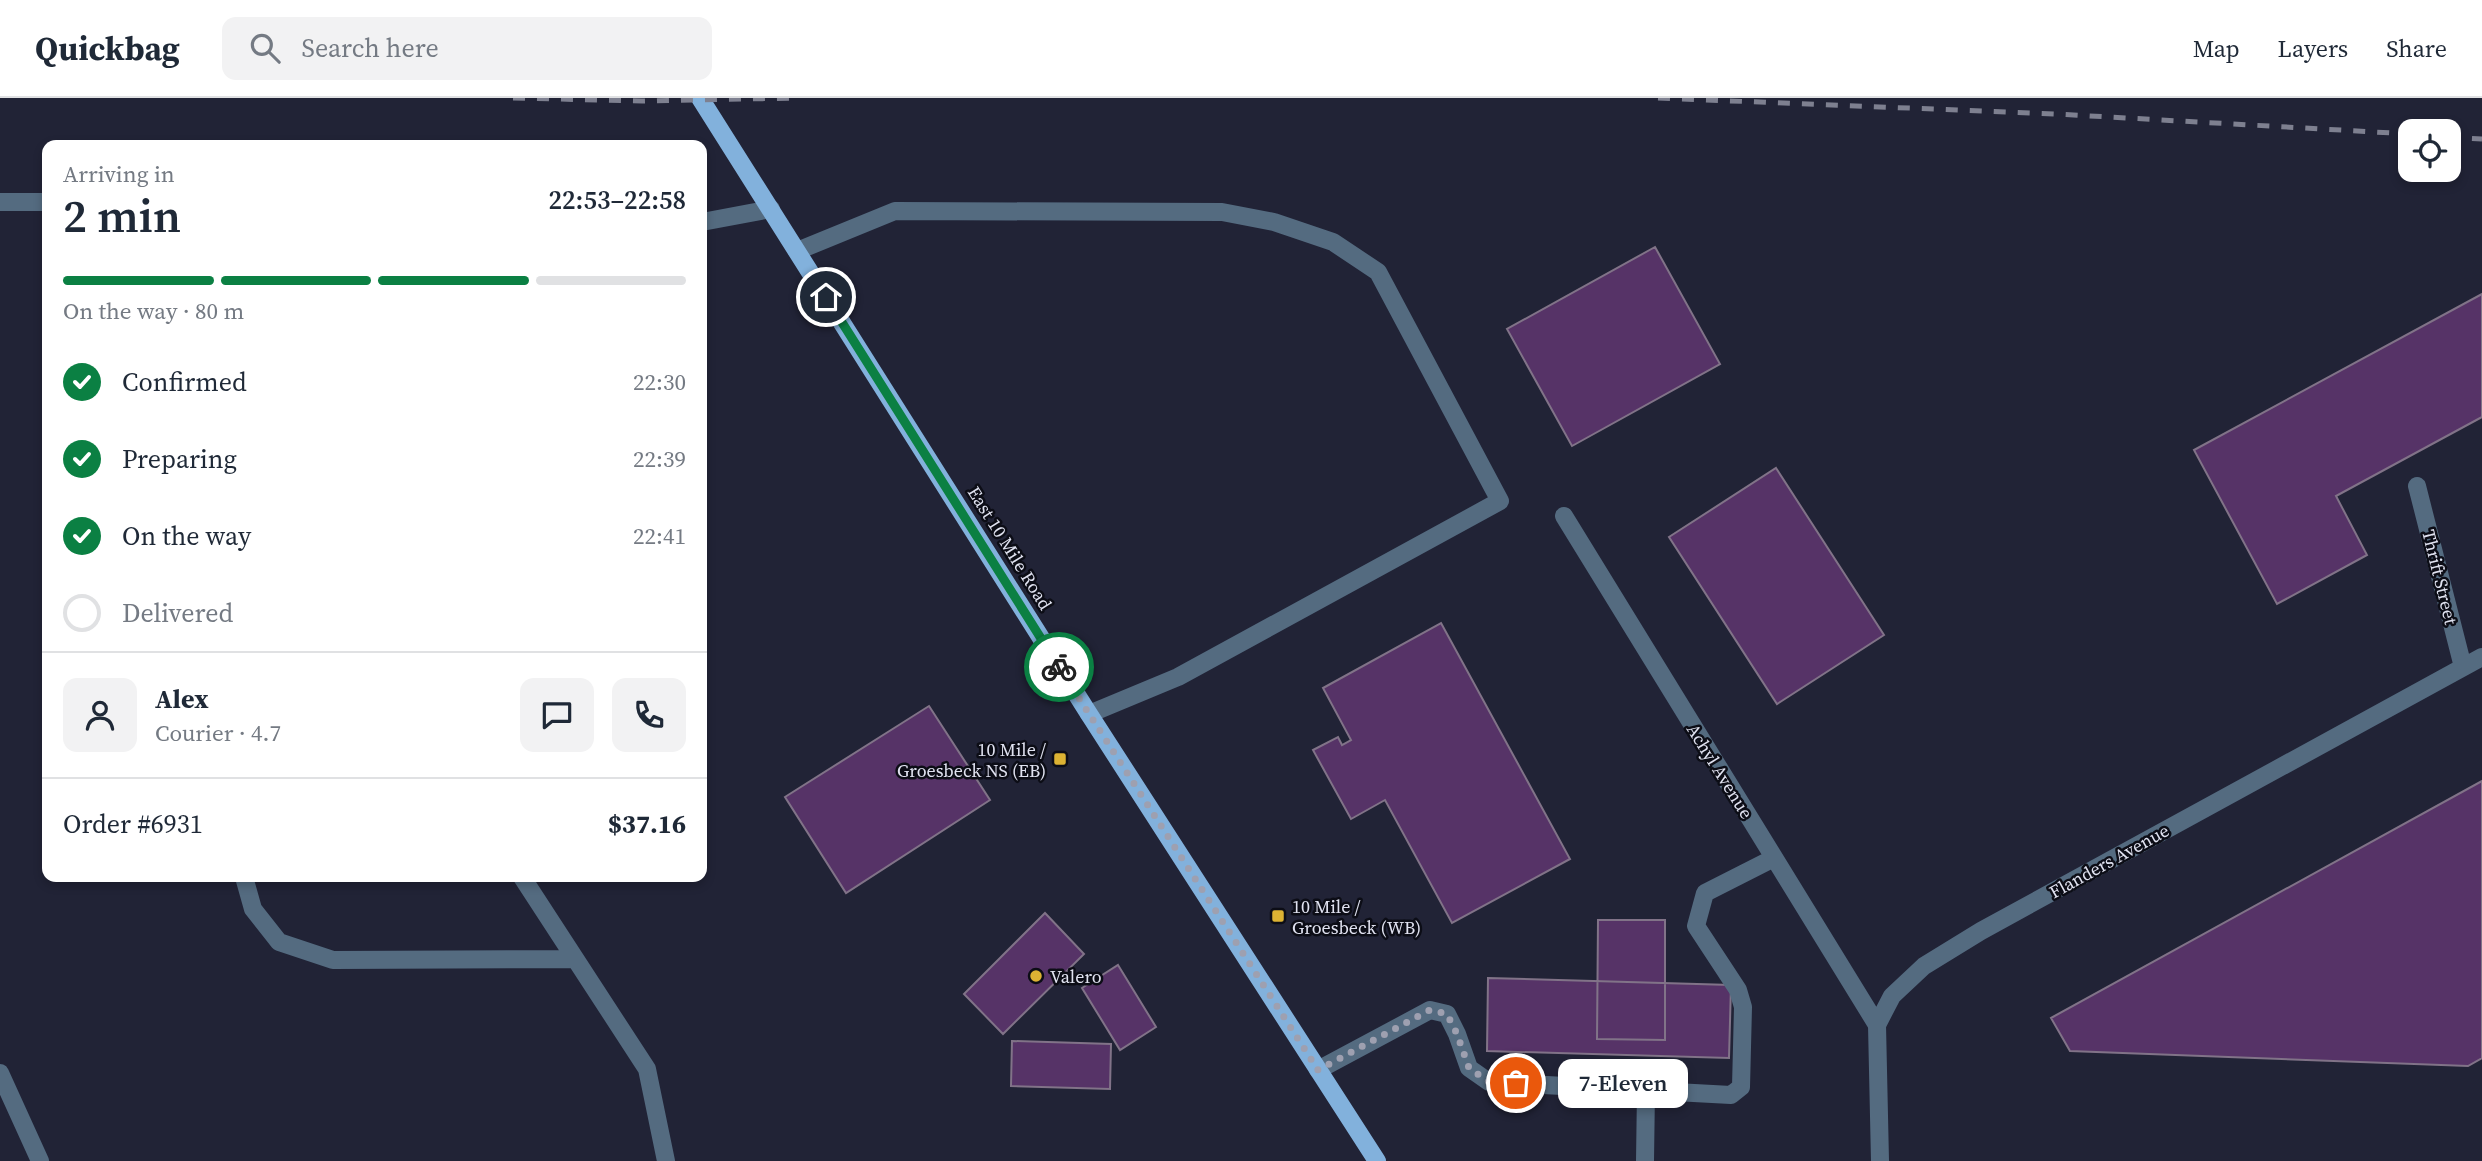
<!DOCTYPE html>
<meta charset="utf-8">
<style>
:root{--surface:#fff;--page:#f2f2f3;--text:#1f2937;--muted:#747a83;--line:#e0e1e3;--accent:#0b8043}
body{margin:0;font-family:"Source Serif 4",serif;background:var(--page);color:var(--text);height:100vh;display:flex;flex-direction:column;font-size:26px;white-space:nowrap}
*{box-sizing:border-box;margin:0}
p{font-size:23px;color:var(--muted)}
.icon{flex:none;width:38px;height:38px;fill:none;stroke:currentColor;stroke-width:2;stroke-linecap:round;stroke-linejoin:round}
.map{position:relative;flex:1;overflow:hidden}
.panel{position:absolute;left:42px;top:42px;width:665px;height:742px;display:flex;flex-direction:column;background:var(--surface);border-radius:14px;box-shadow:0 4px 10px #0003}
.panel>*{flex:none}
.fabs{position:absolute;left:2398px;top:21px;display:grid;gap:14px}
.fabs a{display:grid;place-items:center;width:63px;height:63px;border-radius:14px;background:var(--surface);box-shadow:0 4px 10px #0003;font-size:35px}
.pin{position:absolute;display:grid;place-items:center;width:60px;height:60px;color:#fff;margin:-30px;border:4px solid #fff;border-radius:50%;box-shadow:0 2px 7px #0007}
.courier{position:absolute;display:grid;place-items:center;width:70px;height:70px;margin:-35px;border:5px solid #0b8043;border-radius:50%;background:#fff;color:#222;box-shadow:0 2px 9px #0007}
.bubble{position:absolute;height:49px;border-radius:14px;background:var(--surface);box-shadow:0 4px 10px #0003;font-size:23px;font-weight:600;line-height:49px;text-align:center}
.summary em{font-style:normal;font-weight:600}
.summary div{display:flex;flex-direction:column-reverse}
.summary{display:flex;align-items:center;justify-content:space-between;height:119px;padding:0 21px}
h1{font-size:46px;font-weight:600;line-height:52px}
.bar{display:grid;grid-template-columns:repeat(4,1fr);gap:10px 7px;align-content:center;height:84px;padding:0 21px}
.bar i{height:9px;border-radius:5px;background:var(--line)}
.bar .selected{background:var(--accent)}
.bar p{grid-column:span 4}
.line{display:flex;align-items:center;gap:18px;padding:0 21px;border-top:2px solid var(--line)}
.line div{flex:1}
.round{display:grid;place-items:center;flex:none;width:74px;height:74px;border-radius:14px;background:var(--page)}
ol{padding:0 21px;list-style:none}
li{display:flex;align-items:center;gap:21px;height:77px}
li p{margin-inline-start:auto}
li .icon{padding:7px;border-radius:50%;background:var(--accent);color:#fff;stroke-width:4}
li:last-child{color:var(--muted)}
li i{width:38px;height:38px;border:4px solid var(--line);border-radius:50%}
header{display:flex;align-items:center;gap:42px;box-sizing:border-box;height:98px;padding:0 35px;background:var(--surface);border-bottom:2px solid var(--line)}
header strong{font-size:33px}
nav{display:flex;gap:38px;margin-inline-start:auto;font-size:24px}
.search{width:490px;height:63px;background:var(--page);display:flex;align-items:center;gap:18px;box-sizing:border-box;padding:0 24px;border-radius:14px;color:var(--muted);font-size:26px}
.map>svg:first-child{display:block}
.building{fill:#563367;stroke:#817388;stroke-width:2}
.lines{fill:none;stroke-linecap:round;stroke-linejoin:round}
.minor{stroke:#546b80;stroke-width:18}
.major{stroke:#82b1dc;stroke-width:18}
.rail{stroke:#7e8090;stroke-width:5;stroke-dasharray:12 12;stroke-linecap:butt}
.done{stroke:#9ea0b0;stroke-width:7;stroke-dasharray:0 12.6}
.route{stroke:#0b8043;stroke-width:9}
.poi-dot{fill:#dcb233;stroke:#0c0d16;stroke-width:2.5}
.labels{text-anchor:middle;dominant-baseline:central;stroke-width:5;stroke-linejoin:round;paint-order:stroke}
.street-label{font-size:18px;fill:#e1e3f1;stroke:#0c0d16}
.poi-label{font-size:18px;fill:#e1e3f1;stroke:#0c0d16;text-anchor:start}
</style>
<header>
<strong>Quickbag</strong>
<div class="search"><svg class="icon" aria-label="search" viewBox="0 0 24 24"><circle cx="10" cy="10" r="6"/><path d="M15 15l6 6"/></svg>Search here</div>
<nav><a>Map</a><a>Layers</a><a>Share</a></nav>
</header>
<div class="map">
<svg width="2482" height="1063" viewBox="0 0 2482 1063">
<rect width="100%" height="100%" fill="#212336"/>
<path class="building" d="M 1655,149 L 1720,266 L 1572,348 L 1507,231 Z
M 2482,196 L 2482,319 L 2336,398 L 2367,457 L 2277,506 L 2194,352 Z
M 1776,370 L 1884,537 L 1777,606 L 1669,439 Z
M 1441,525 L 1570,761 L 1452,825 L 1385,702 L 1351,721 L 1313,652 L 1338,639 L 1342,647 L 1351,642 L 1323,590 Z
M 929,608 L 990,702 L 846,795 L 785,699 Z
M 2482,683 L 2482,960 L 2468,968 L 2070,953 L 2051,920 Z
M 1045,815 L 1084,856 L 1003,936 L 964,896 Z
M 1598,822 L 1665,822 L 1665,942 L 1597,941 Z
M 1118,867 L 1156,929 L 1120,952 L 1082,890 Z
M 1488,880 L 1731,887 L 1729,960 L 1487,953 Z
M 1012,943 L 1111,946 L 1110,991 L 1011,988 Z"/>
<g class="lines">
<path class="minor" d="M 0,104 L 47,104
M 702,124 L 771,111
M 797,153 L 895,113 L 1222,114 L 1274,124 L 1333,144 L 1378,174 L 1500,403 L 1178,579 L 1089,616
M 2417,388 L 2463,569
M 1564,418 L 1877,927
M 244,779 L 253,811 L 279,844 L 333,862 L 574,861
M 522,779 L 647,971 L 666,1063
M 1318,972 L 1430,912 L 1447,916 L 1457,936 L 1469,970 L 1489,984 L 1731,997 L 1741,989 L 1743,909 L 1738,892 L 1696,828 L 1705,795 L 1774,760
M 0,975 L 40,1063
M 1645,1063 L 1646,992
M 1880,1063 L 1877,927 L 1892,898 L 1924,868 L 1981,833 L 2482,559"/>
<path class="major" d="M 700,0 L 1089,616 L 1377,1063"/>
<path class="rail" d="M 513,0 L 642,3 L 797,0
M 1658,0 L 2056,16 L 2410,36
M 2448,39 L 2482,41"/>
</g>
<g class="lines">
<path class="done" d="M 1059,569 L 1318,972 L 1430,912 L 1447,916 L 1457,936 L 1469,970 L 1489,984 L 1516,985"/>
<path class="route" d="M 826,199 L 1059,569"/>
</g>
<g class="poi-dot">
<rect x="1053" y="654" width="14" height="14" rx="3.5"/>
<rect x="1271" y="811" width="14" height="14" rx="3.5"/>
<circle cx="1036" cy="878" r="7"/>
</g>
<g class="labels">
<g class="street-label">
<text transform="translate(1010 450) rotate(58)">East 10 Mile Road</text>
<text transform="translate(2440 479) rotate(76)">Thrift Street</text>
<text transform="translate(1720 673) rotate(58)">Achyl Avenue</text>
<text transform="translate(2109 763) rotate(-29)">Flanders Avenue</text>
</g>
<g class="poi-label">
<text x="1046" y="651" text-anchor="end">10 Mile /<tspan x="1046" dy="21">Groesbeck NS (EB)</tspan></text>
<text x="1292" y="808">10 Mile /<tspan x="1292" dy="21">Groesbeck (WB)</tspan></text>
<text x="1050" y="878">Valero</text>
</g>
</g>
</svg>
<div class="fabs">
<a><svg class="icon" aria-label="locate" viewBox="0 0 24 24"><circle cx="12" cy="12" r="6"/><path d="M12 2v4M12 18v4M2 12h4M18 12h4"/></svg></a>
</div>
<div class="pin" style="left:1516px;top:985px;background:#ea580c"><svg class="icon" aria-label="bag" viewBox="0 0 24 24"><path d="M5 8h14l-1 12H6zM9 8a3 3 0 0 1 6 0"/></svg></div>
<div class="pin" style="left:826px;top:199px;background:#1f2937"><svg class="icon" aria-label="home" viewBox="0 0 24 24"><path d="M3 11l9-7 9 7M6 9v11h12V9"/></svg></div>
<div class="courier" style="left:1059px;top:569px"><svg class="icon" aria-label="bike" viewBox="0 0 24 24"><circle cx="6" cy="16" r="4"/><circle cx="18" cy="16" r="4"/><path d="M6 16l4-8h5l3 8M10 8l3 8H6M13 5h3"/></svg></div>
<div class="bubble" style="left:1558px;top:961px;width:130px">7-Eleven</div>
<section class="panel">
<div class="summary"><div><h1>2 min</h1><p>Arriving in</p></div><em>22:53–22:58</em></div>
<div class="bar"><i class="selected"></i><i class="selected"></i><i class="selected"></i><i></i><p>On the way · 80 m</p></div>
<ol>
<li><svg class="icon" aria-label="check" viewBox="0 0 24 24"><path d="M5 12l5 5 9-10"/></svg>Confirmed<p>22:30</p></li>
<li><svg class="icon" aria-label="check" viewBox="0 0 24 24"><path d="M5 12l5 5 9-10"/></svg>Preparing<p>22:39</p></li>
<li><svg class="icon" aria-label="check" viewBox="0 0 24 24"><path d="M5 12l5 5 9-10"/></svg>On the way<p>22:41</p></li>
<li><i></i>Delivered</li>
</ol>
<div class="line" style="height:126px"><a class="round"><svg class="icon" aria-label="person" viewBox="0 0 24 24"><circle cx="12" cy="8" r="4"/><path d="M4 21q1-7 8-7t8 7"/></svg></a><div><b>Alex</b><p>Courier · 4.7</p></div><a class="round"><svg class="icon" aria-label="chat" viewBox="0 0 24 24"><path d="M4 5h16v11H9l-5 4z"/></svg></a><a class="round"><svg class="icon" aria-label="phone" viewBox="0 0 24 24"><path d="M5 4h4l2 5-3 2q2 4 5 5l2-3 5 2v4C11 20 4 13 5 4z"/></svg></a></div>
<div class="line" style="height:91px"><div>Order #6931</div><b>$37.16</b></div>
</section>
</div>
